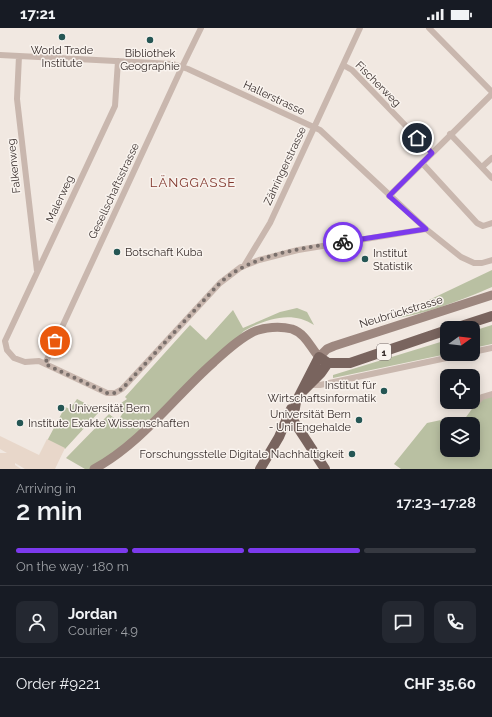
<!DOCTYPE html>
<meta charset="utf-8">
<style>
:root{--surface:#171b24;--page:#242831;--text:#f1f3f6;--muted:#9ea1a6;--line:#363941;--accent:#7c3aed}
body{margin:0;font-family:Raleway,sans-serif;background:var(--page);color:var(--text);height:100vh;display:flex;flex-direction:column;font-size:15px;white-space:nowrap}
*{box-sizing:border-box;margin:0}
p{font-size:13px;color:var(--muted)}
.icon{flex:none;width:22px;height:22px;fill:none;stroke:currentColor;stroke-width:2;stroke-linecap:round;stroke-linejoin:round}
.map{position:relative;height:441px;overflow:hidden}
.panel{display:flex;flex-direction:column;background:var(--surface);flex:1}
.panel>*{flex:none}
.needle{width:26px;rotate:75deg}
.tools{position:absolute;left:440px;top:293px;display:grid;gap:8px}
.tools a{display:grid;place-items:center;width:40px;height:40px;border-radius:8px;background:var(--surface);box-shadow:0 2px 10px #0003;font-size:20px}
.pin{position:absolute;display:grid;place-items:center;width:34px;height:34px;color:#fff;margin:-17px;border:2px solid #fff;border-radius:50%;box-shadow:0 1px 4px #0007}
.courier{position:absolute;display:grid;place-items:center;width:40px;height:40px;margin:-20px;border:3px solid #7c3aed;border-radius:50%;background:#fff;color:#222;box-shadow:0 1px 5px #0007}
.overview em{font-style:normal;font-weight:600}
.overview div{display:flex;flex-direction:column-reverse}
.overview{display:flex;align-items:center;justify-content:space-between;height:68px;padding:0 16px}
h1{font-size:26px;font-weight:600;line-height:30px}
.bar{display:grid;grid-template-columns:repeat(4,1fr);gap:6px 4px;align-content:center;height:48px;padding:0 16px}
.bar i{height:5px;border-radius:3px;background:var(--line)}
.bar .selected{background:var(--accent)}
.bar p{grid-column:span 4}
.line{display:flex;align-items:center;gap:10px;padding:0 16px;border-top:1px solid var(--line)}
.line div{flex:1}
.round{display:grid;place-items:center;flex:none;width:42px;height:42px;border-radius:8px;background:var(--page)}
.status{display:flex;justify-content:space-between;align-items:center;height:28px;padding:0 20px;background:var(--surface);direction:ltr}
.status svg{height:11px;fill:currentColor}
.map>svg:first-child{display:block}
.green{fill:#b9c0a2}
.plaza{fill:#e8d7ca}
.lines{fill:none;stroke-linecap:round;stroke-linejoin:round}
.street{stroke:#c9b7ae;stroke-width:6}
.secondary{stroke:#9d877f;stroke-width:9}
.primary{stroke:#79645e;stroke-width:10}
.done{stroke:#796f6b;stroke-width:4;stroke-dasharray:0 7.2}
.route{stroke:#7c3aed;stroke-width:5}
.poi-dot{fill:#255654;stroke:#f9f3ee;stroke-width:1.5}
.labels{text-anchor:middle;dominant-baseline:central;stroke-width:3;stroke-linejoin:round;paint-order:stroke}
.shield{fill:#f9f3ee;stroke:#726966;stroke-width:1}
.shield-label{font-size:10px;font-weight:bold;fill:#382e2c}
.poi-label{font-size:11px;fill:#382e2c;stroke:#f9f3ee;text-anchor:start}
.street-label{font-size:11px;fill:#382e2c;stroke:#f9f3ee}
.quarter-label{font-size:13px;letter-spacing:1px;fill:#80362c;stroke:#f9f3ee}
</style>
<div class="status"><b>17:21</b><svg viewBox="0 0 49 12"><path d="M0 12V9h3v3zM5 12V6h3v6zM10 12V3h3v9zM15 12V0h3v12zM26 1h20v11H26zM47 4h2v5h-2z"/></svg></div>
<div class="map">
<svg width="492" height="441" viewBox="0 0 492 441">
<rect width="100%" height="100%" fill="#f1e8e1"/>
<path class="green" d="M 492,242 L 492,259 C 465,271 418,289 389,291 Z
M 297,280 L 307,284 L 314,297 C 292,282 265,291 244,303 L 154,394 L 94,441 L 85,441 L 66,430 L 109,386 L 118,393 L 124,383 L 118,377 L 127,371 L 125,369 L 190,297 L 206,312 L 233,282 L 243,300 L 280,284 Z
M 492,297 L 492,316 L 473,320 L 473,303 Z
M 447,312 L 447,326 L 333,350 L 333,347 Z
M 492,366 L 492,441 L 401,441 L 394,436 L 427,395 L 441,392 L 445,401 L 447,401 L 447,422 L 473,422 L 473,396 L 461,396 L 477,374 Z
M 77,371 L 98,382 L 99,384 L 65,421 L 47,413 L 65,379 L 70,381 Z"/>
<path class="plaza" d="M 0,408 L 39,427 L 47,411 L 65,420 L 55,441 L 25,441 L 15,435 L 15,437 L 21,441 L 0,441 L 0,425 L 7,425 L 0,421 Z"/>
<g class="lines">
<path class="street" d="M 429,0 L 492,64
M 0,27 L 173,36 L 188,41 L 320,102 L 426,201 L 461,229 L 474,235 L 482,235 L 492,232
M 19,28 L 17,71 L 37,243
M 118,33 L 115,78 L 5,313 L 7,322 L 14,330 L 25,334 L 39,333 L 107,365 L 115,365 L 122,361 L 220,255 L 241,239 L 259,232 L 298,222 L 426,201
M 343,37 L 352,42 L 432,125
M 450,106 L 492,150
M 422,135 L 477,195 L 483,198 L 492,195
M 482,139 L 492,130
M 389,168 L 492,66
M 244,238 L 270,195 L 360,0
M 473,324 L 492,320
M 45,336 L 182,39 L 201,0
M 310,354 L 314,357 L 320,357 L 465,326
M 473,378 L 482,369 L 492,366"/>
<path class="secondary" d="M 94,441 C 142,415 174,369 214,334 C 226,323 239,311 253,304 C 264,299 280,298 292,301 C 306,306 310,319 319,329 L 327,321 L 334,318 L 492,267"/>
<path class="primary" d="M 455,300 L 492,288
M 303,363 L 321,345 L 328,335
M 260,441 L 279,409 L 291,381
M 325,441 L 293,392 L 296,374 L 319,329 L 328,335 L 350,335 L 447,302"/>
</g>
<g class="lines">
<path class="done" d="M 55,313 L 45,336 L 107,365 L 115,365 L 122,361 L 217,258 C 247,227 302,220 343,214"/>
<path class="route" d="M 343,214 L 426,201 L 389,168 L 432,125 L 417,110"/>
</g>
<g class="poi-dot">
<circle cx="62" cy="9" r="4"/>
<circle cx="150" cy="12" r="4"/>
<circle cx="117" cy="224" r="4"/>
<circle cx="365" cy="231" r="4"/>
<circle cx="384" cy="363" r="4"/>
<circle cx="61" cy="380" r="4"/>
<circle cx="359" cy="392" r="4"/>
<circle cx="20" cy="395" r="4"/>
<circle cx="352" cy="426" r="4"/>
</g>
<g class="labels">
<rect class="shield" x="377" y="316" width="14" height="16" rx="3"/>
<g class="shield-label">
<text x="384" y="324">1</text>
</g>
<g class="poi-label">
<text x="62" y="22" text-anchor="middle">World Trade<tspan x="62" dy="13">Institute</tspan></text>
<text x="150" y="25" text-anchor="middle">Bibliothek<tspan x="150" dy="13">Geographie</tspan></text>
<text x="125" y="224">Botschaft Kuba</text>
<text x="373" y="225">Institut<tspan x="373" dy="13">Statistik</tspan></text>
<text x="376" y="357" text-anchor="end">Institut für<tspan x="376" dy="13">Wirtschaftsinformatik</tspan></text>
<text x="69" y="380">Universität Bern</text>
<text x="351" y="386" text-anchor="end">Universität Bern<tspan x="351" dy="13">- Uni Engehalde</tspan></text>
<text x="28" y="395">Institute Exakte Wissenschaften</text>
<text x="344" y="426" text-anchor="end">Forschungsstelle Digitale Nachhaltigkeit</text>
</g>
<g class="street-label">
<text transform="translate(378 56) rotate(45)">Fischerweg</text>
<text transform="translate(274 70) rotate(25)">Hallerstrasse</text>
<text transform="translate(14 138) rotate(-96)">Falkenweg</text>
<text transform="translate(285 138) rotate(-65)">Zähringerstrasse</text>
<text transform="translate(114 163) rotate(-65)">Gesellschaftsstrasse</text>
<text transform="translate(60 171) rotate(-65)">Malerweg</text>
<text transform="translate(401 284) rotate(-17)">Neubrückstrasse</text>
</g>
<g class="quarter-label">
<text x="193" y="154">LÄNGGASSE</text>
</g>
</g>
</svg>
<div class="tools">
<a><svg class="needle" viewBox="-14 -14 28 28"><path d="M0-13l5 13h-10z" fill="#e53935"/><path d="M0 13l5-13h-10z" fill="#9ea1a6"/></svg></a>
<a><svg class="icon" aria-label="locate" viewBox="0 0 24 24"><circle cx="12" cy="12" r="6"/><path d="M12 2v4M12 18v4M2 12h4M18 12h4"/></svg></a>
<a><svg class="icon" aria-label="layers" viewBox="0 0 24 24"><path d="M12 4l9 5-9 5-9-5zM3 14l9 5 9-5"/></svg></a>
</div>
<div class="pin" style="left:55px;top:313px;background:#ea580c"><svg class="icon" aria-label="bag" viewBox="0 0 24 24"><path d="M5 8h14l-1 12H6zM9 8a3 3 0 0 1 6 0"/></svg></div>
<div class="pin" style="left:417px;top:110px;background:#1f2937"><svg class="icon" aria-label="home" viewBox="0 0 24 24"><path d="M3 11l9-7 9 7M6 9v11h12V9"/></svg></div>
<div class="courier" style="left:343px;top:214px"><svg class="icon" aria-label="bike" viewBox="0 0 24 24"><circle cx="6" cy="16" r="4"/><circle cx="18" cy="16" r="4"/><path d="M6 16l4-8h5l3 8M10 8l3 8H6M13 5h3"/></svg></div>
</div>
<section class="panel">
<div class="overview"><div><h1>2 min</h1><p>Arriving in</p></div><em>17:23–17:28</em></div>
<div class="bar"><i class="selected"></i><i class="selected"></i><i class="selected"></i><i></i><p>On the way · 180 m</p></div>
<div class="line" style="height:72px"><a class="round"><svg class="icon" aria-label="person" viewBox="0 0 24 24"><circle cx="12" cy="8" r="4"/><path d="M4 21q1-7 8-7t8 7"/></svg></a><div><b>Jordan</b><p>Courier · 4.9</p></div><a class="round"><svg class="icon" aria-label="chat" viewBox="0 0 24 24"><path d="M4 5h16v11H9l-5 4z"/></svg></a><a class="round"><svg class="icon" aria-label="phone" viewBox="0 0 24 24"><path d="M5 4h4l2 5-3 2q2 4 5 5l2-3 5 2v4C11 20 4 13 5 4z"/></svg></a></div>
<div class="line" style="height:52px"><div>Order #9221</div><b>CHF 35.60</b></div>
</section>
